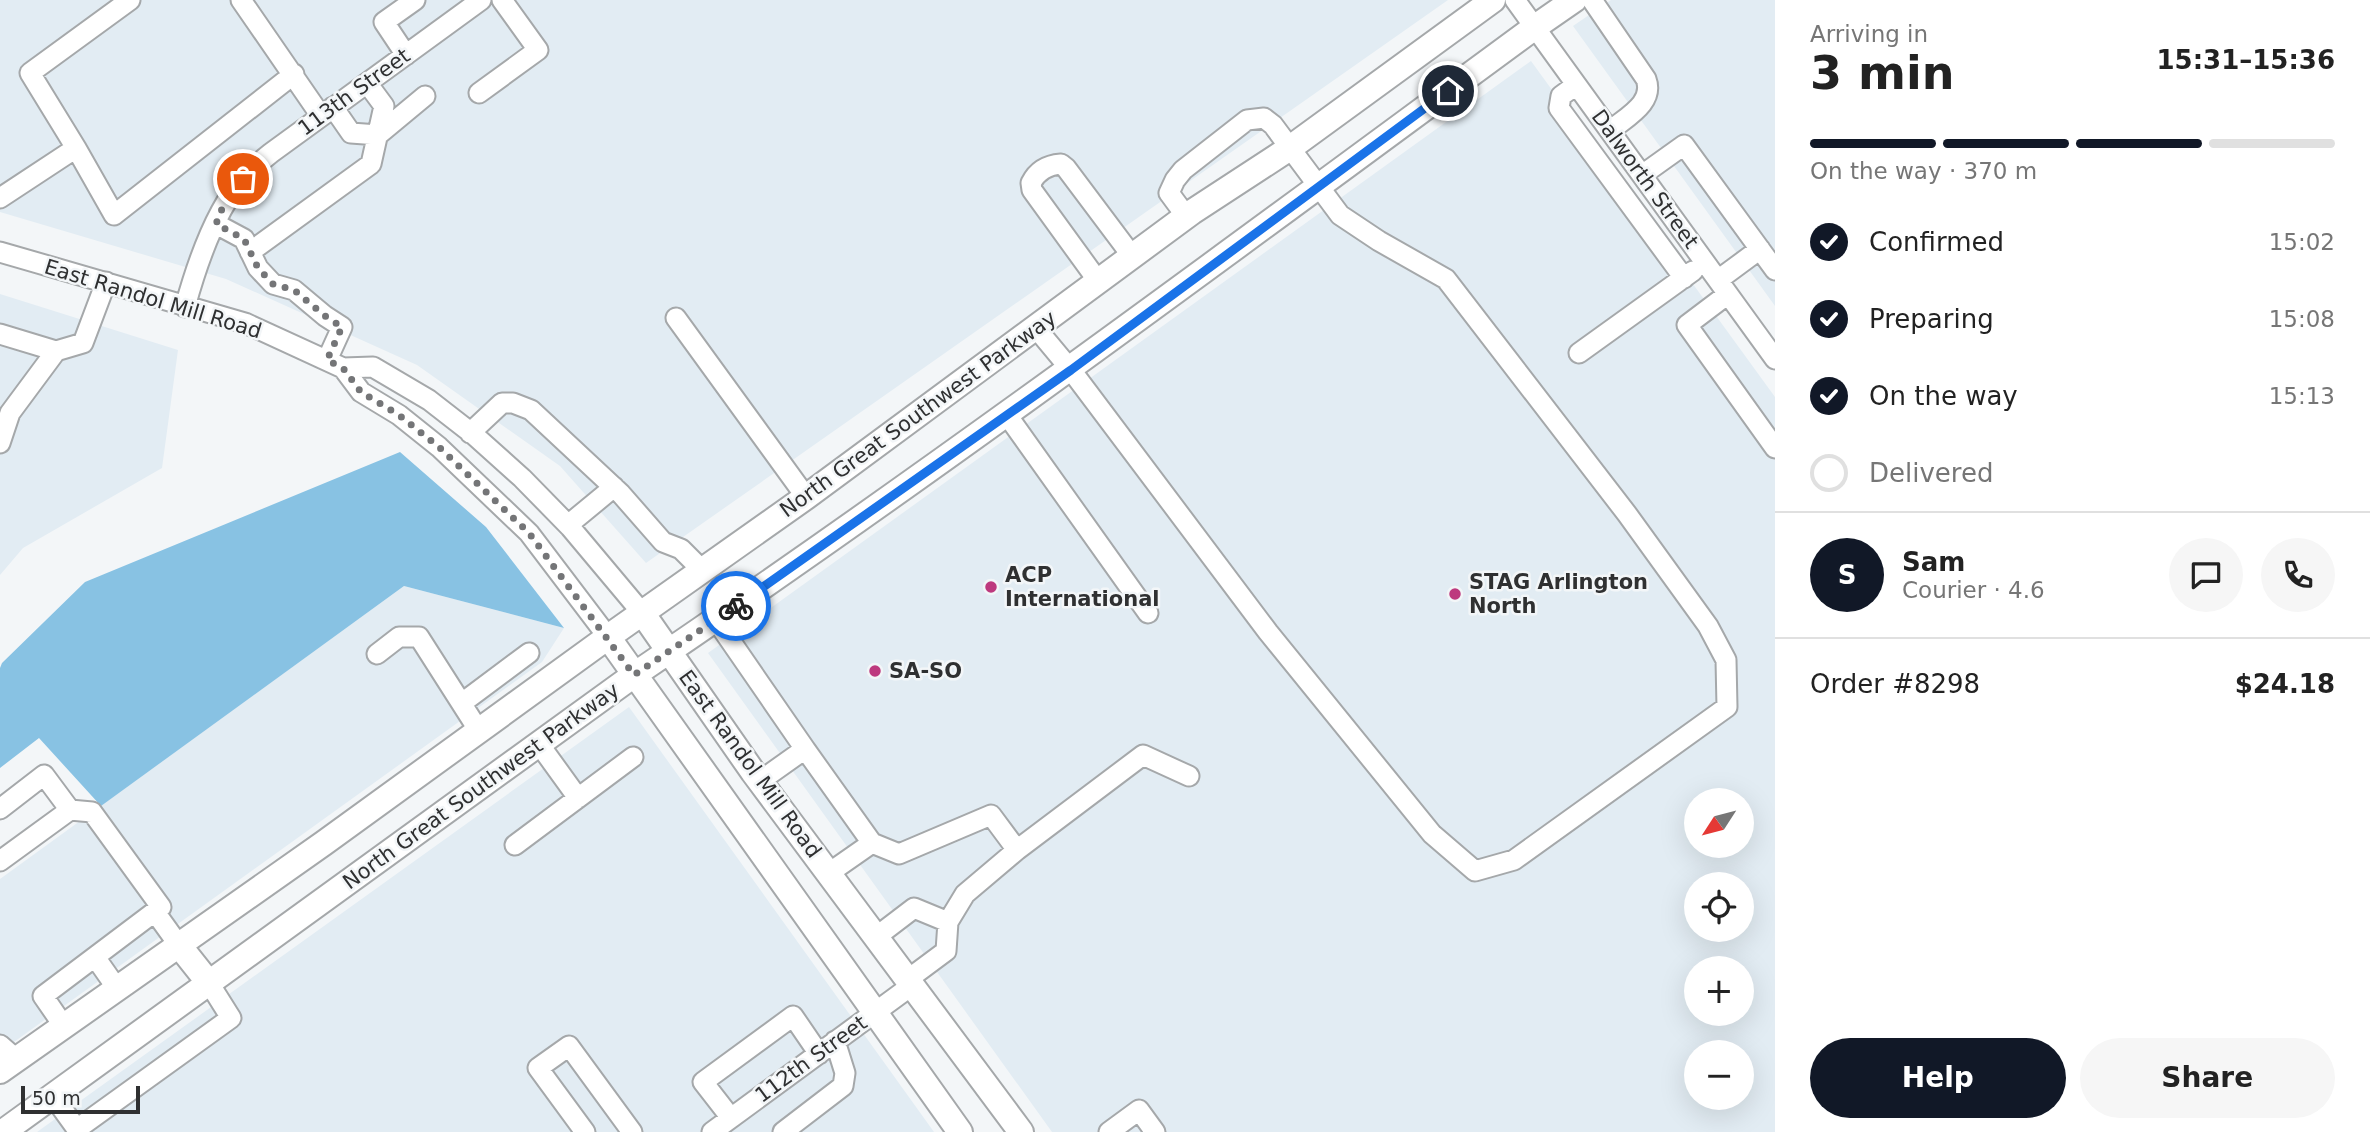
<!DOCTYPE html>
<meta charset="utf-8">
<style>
:root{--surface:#fff;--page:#f6f6f6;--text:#222;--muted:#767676;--line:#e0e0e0;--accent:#111827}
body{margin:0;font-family:"DejaVu Sans",sans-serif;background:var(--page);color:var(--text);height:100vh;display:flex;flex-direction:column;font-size:26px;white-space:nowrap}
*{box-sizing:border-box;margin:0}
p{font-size:23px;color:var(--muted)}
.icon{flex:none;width:38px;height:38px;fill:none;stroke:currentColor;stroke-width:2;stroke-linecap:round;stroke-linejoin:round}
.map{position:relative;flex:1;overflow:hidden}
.drawer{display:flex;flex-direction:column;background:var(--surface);width:595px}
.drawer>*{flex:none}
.needle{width:46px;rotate:234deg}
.controls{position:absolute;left:1684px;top:788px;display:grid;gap:14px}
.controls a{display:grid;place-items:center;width:70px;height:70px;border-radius:50%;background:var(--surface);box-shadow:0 7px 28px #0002;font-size:35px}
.scale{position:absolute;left:21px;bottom:18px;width:119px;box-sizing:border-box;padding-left:7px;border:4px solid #2f3031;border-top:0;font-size:19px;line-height:24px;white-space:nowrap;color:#2f3031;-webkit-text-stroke:5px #f3f6f8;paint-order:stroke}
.pin{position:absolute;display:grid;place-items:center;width:60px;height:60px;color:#fff;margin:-30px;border:4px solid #fff;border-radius:50%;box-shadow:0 2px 7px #0007}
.courier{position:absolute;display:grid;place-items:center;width:70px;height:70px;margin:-35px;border:5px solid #1a73e8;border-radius:50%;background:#fff;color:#222;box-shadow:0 2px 9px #0007}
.summary em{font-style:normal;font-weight:600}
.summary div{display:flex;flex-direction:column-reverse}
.summary{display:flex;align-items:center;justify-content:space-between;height:119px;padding:0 35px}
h1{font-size:46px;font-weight:600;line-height:52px}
.bar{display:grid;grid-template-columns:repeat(4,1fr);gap:10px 7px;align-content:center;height:84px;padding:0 35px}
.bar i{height:9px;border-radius:5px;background:var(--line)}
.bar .current{background:var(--accent)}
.bar p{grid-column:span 4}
.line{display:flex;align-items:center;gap:18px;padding:0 35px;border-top:2px solid var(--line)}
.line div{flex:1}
.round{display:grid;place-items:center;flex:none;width:74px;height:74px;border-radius:37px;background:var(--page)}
ol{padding:0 35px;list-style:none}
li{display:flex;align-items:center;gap:21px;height:77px}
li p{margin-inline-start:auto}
li .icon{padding:7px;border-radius:50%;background:var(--accent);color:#fff;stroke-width:4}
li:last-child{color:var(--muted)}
li i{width:38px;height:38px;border:4px solid var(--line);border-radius:50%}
.primary-button{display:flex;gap:14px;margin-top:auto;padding:14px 35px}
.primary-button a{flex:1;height:80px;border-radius:42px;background:var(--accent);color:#fff;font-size:28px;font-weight:600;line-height:80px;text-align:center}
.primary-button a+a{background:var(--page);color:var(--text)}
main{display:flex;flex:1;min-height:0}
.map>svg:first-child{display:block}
.built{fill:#e2ecf3;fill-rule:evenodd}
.forest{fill:#88c2e3}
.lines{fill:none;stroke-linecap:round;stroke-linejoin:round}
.minor-casing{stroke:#a5a8aa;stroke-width:23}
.major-casing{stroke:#a5a8aa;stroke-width:28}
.minor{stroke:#fff;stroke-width:19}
.major{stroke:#fff;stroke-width:24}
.done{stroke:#747577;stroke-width:7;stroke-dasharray:0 12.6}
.route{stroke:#1a73e8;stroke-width:9}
.poi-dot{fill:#bd397e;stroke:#f3f6f8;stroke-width:2.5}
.labels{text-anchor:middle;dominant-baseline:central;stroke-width:5;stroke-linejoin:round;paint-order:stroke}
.street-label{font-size:21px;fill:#2f3031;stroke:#f3f6f8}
.poi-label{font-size:21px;font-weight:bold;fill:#2f3031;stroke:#f3f6f8;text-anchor:start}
</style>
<main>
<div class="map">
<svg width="1775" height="1132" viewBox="0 0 1775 1132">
<rect width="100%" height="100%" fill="#f3f6f8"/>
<path class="built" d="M 0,0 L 1448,0 L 646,563 L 560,466 L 417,365 L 226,279 L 0,212 Z
M 1611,0 L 1775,0 L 1775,306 L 1573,26 Z
M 1531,61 L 1775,397 L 1775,1132 L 1052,1132 L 708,653 ZM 1696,800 L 1741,800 L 1741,845 L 1696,845 ZM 1696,884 L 1741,884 L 1741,929 L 1696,929 ZM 1696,968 L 1741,968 L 1741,1013 L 1696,1013 ZM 1696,1052 L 1741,1052 L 1741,1097 L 1696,1097 Z
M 0,294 L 178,350 L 162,468 L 23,548 L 0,575 Z
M 404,586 L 564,628 L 542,662 L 0,1052 L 0,879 Z
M 629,707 L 934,1132 L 37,1132 Z"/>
<path class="forest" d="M 400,452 L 486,527 L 564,628 L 404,586 L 101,806 L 39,738 L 0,768 L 0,668 L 2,663 L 85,582 Z"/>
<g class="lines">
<g class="minor-casing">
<path id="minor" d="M 241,0 L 321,116
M 1515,0 L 1775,359
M 1592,0 L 1646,79 C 1655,103 1626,117 1610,131
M 406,55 L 384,22 L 415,0
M 1576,85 L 1561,96 L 1559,108 L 1684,278
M 479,93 L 538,50 L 502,0
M 333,107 L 351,133 L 378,135 L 425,96
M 76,148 L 30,73 L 130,0
M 1642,175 L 1684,145 L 1775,270
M 0,198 L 76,148 L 114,215 L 294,74
M 216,224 L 244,239 L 258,268 L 273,284 L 294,290 L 325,316 L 342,327 L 327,360
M 0,252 L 245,323 L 343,368 L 373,367 L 429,400 L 474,435 L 522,478 L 570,527 L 643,614
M 250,252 L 371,164 L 384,106 L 367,83
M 1718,280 L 1760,249
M 1098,281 L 1032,190 L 1031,183 C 1037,171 1048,165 1061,164 L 1066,168 L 1132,256
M 1728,294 L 1687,325 L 1775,448
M 185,307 C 196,267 215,210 243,179 C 251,169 261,161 271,153 L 481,0
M 676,318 L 806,497
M 1036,328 L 1071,370 L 1268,632 L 1432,834 L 1475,871 L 1514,860 L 1727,707 L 1726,660 L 1708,626 L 1627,514 L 1446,279 L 1379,241 L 1340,215 L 1273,125 L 1264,118 L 1247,120 L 1183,170 L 1175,180 L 1169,193 L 1186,216
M 0,334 L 56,351 L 83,343 L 106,282
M 1579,353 L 1693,271
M 343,368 L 361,392 L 399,415 L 439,447 L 529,533 L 608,637
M 1007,415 L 1148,613
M 470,433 L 502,403 L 513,403 L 531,410 L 621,494 L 663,542 L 681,549 L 703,571
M 0,443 L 10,413 L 56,351
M 568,525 L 614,487
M 716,620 L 805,749 L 760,781
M 377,654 L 399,637 L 419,637 L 479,731
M 462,703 L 529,653
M 539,744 L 578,798
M 805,749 L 872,843 L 899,854 L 991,815 L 1017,850
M 0,809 L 44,775 L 70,810
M 515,845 L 633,757
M 0,861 L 70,810 L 92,812 L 161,907 L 43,996 L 63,1025
M 829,873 L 872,843
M 155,912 L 178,944
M 876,937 L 914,908 L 948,922
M 95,957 L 116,987
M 907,980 L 946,951 L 948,922 L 965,894 L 1017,850 L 1143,755 L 1189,776
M 0,1045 L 16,1059
M 53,1096 L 79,1132
M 731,1118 L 703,1082 L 793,1016 L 819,1054
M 77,1129 L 231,1018 L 209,983
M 585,1132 L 538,1068 L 569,1046 L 632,1132
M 712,1132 L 911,986
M 783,1132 L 843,1086 L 845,1073 L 835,1041
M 1109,1132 L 1139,1110 L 1155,1132"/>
</g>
<g class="major-casing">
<path id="major" d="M 643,614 L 753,772 L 1021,1132
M 608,637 L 960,1132
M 178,944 L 209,983
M 0,1071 L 324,843 L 608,637 L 806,497 L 1192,212 L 1290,148 L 1493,0
M 3,1132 L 634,675 C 941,467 1237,246 1535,27 L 1574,0"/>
</g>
<use href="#minor" class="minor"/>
<use href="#major" class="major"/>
</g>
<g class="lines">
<path class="done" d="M 243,179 L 222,209 L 216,224 L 244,239 L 258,268 L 273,284 L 294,290 L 325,316 L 342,327 L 327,360 L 343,368 L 361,392 L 399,415 L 439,447 L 529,533 L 634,675 L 736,606"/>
<path class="route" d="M 736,606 L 1071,370 L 1448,91"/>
</g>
<g class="poi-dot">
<circle cx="991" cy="587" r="7"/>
<circle cx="1455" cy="594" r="7"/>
<circle cx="875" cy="671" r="7"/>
</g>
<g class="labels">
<g class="street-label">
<text transform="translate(354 92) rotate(-36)">113th Street</text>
<text transform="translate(1645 179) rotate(54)">Dalworth Street</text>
<text transform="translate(153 299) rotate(17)">East Randol Mill Road</text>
<text transform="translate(918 414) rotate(-36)">North Great Southwest Parkway</text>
<text transform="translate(750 764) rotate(54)">East Randol Mill Road</text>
<text transform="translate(481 786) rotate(-36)">North Great Southwest Parkway</text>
<text transform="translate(811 1059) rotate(-36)">112th Street</text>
</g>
<g class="poi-label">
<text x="1005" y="575">ACP<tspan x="1005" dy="24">International</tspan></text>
<text x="1469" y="582">STAG Arlington<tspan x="1469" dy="24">North</tspan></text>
<text x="889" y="671">SA-SO</text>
</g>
</g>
</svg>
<div class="controls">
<a><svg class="needle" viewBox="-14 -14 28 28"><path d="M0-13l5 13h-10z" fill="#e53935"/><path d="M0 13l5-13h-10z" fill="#767676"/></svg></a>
<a><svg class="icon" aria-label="locate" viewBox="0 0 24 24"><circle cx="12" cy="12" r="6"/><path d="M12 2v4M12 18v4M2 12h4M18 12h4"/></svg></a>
<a>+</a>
<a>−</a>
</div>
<div class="scale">50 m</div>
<div class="pin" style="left:243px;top:179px;background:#ea580c"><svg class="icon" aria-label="bag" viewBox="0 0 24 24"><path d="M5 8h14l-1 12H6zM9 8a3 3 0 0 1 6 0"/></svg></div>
<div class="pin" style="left:1448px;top:91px;background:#1f2937"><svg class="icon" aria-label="home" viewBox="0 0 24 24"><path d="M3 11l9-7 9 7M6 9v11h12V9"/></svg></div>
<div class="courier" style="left:736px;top:606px"><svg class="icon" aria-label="bike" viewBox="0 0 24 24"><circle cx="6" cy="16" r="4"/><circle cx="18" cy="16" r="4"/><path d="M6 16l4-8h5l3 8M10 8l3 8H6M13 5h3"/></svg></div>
</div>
<section class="drawer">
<div class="summary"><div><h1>3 min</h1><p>Arriving in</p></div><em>15:31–15:36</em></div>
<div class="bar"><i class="current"></i><i class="current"></i><i class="current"></i><i></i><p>On the way · 370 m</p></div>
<ol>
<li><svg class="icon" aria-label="check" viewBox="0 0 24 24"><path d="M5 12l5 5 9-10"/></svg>Confirmed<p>15:02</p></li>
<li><svg class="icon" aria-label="check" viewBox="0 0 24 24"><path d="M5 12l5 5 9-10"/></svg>Preparing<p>15:08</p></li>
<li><svg class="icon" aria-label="check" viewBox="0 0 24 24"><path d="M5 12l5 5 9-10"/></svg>On the way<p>15:13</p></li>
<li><i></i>Delivered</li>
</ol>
<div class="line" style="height:126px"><b class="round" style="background:var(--accent);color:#fff">S</b><div><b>Sam</b><p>Courier · 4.6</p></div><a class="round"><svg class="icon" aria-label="chat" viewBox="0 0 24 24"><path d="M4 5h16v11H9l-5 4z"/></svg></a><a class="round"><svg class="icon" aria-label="phone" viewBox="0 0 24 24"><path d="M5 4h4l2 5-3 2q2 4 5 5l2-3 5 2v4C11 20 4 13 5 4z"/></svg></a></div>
<div class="line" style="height:91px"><div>Order #8298</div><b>$24.18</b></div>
<div class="primary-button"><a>Help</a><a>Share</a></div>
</section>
</main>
